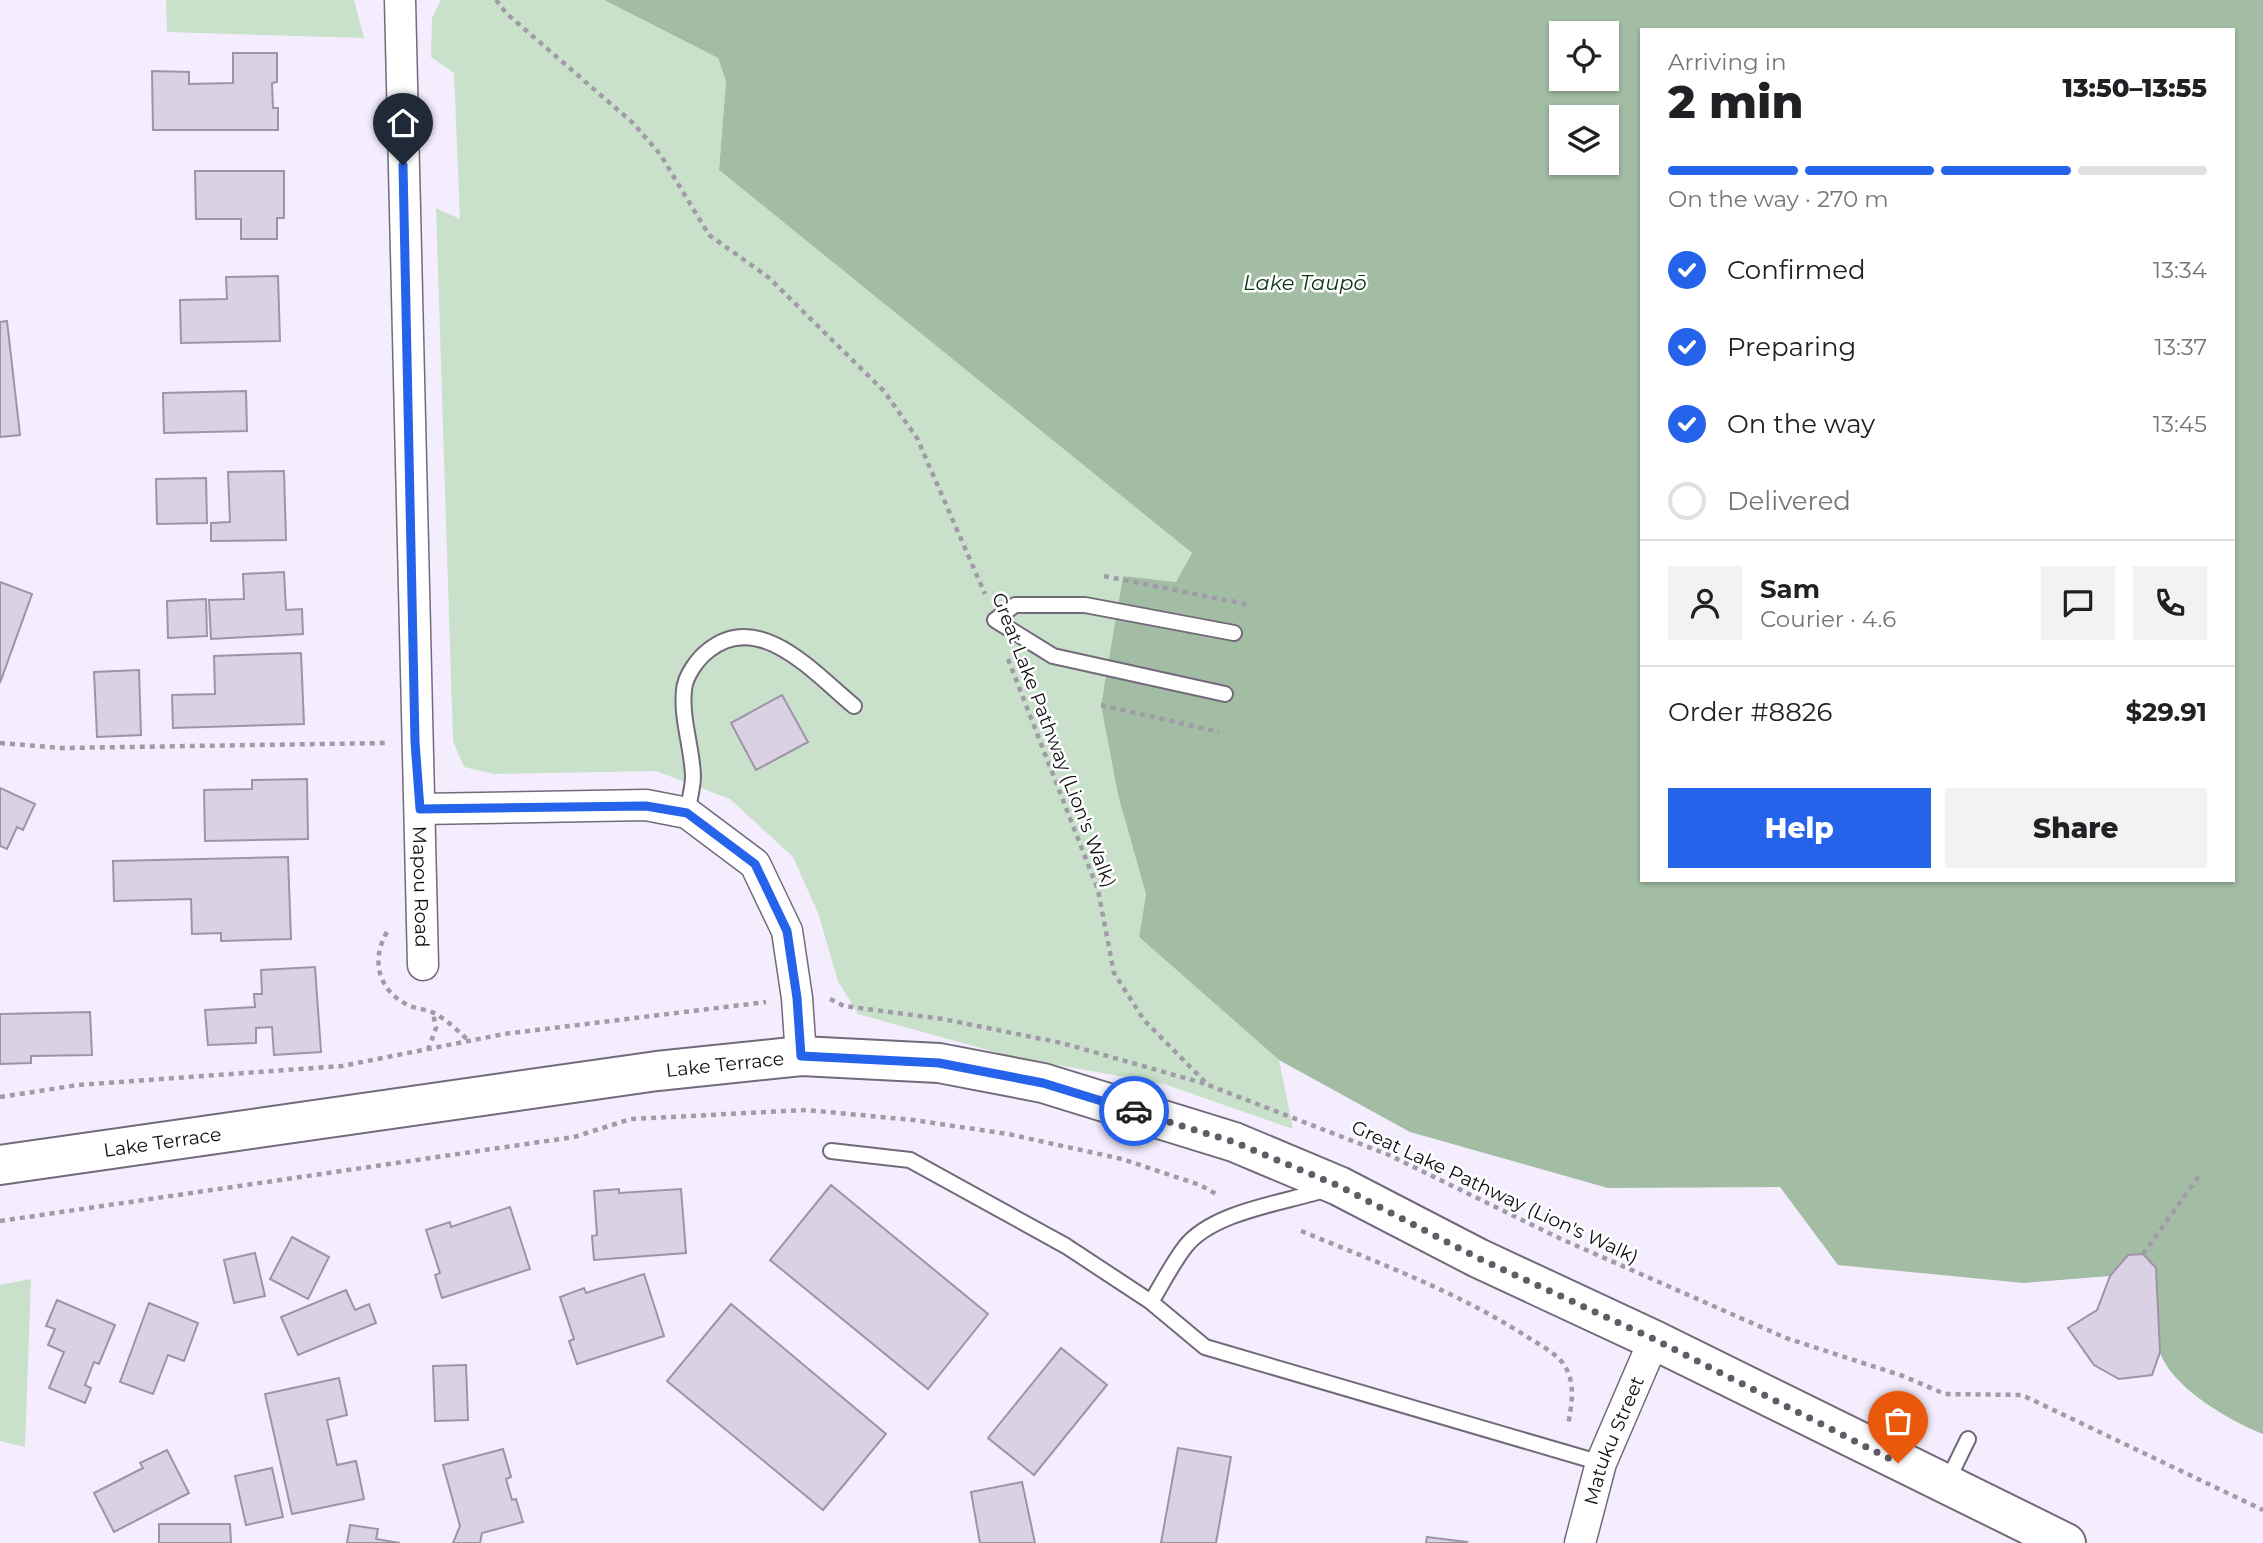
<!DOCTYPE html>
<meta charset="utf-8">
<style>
:root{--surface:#fff;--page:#f2f2f2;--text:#202124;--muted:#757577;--line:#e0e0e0;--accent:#2563eb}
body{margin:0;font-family:Montserrat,sans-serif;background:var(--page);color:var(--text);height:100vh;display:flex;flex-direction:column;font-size:26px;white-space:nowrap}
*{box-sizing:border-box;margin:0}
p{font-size:23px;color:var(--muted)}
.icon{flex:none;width:38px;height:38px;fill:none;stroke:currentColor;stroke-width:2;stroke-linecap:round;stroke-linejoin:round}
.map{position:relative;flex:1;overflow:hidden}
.drawer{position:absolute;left:1640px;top:28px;width:595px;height:854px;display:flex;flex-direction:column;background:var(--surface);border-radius:0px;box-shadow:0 2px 5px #0004}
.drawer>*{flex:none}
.fabs{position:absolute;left:1549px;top:21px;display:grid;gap:14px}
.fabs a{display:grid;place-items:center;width:70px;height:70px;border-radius:0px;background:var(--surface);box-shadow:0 2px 5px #0004;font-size:35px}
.pin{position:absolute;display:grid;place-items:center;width:60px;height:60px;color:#fff;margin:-72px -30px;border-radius:50% 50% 50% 0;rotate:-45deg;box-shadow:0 0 7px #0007}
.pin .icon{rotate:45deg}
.courier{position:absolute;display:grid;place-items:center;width:70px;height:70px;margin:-35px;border:5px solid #2563eb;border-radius:50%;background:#fff;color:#222;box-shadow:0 2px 9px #0007}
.overview em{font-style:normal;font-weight:800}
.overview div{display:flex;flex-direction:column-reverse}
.overview{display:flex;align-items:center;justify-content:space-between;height:119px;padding:0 28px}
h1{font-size:46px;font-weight:800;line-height:52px}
.bar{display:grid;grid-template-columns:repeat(4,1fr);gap:10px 7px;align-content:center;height:84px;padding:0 28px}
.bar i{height:9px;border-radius:5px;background:var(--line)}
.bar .current{background:var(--accent)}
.bar p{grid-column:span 4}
.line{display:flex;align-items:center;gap:18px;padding:0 28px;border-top:2px solid var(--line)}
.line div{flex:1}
.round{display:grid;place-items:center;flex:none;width:74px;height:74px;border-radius:0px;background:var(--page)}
ol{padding:0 28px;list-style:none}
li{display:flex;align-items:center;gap:21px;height:77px}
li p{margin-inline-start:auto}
li .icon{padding:7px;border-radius:50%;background:var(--accent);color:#fff;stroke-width:4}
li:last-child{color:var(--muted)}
li i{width:38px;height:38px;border:4px solid var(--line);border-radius:50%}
.primary-button{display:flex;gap:14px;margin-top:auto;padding:14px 28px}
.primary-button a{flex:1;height:80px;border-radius:0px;background:var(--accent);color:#fff;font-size:28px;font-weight:800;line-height:80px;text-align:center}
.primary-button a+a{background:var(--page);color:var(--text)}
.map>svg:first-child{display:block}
.green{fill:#c9e1cb}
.water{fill:#a2bda4;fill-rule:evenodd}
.building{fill:#dbd1e5;stroke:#9d94a7;stroke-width:2}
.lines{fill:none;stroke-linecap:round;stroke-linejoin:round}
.service-casing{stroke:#726a7b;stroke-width:18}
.minor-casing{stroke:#726a7b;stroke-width:33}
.secondary-casing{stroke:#726a7b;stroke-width:42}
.path{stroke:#a19ba8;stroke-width:4.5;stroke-dasharray:5 5;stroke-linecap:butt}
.service{stroke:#fff;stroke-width:14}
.minor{stroke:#fff;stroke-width:30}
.secondary{stroke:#fff;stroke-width:38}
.done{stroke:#605b65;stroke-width:7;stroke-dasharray:0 12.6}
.route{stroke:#2563eb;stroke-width:9}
.labels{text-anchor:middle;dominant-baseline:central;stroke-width:5;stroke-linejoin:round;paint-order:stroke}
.street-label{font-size:19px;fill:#100d13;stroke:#fff}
.water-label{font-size:21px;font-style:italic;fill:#093613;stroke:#fff}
</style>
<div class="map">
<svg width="2263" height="1543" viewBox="0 0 2263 1543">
<rect width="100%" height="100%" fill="#f4edfd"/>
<path class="green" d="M 166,0 L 354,0 L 364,38 L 167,32 Z
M 441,0 L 604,0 L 718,58 L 726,81 L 719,170 L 1192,553 L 1176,582 L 1123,576 L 1101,705 L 1118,795 L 1146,896 L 1139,937 L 1279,1060 L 1293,1129 L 1164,1084 L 1013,1057 L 858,1014 L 838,981 L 818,913 L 793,857 L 730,799 L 656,771 L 494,774 L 464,767 L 453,741 L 436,208 L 460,219 L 454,73 L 431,57 L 432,18 Z
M 31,1279 L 25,1447 L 0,1441 L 0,1285 Z"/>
<path class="water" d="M 604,0 L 2263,0 L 2263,1434 C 2230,1421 2171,1387 2160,1352 C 2149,1318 2169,1284 2143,1254 L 2128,1255 L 2110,1276 L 2024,1283 L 1838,1265 L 1780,1187 L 1608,1188 L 1410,1132 L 1279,1060 L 1139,937 L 1146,895 L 1118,795 L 1101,705 L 1123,576 L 1176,582 L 1192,553 L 719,170 L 726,81 L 718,58 ZM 1642,30 L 2233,30 L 2233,880 L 1642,880 ZM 1561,33 L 1606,33 L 1606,79 L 1561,79 ZM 1561,117 L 1606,117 L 1606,163 L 1561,163 Z"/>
<path class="building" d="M 233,53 L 277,53 L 277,82 L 272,83 L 273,108 L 278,108 L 278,130 L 153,130 L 152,71 L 189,72 L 189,84 L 233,83 Z
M 195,171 L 284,171 L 284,218 L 277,218 L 277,239 L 241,239 L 241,219 L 196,219 Z
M 278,276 L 280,341 L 181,343 L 180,300 L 227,299 L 226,277 Z
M 7,321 L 20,435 L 0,437 L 0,322 Z
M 246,391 L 247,431 L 164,433 L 163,393 Z
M 284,471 L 286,540 L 211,541 L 211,523 L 230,522 L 228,472 Z
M 206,478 L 207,523 L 157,524 L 156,479 Z
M 284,572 L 286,610 L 302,609 L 303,634 L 211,639 L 209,600 L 244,599 L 243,574 Z
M 0,582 L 32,594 L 0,683 Z
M 206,599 L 207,636 L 168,638 L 167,601 Z
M 301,653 L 304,724 L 173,728 L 172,695 L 215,694 L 214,656 Z
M 139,670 L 141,735 L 97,737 L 94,672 Z
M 782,695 L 808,742 L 756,770 L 731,723 Z
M 307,779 L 308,839 L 205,841 L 204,790 L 252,789 L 252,780 Z
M 0,788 L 35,804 L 23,830 L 17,827 L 7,849 L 0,846 Z
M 288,857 L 291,939 L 221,941 L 221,933 L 192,934 L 191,899 L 114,901 L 113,861 Z
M 315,967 L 321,1052 L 274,1055 L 272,1027 L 256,1028 L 256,1043 L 208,1045 L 205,1010 L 255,1007 L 254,994 L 262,994 L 261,970 Z
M 90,1012 L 92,1055 L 31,1056 L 31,1063 L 0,1064 L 0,1014 Z
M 831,1185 L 988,1314 L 928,1389 L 770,1260 Z
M 619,1189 L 619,1193 L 681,1189 L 686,1253 L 594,1260 L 592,1236 L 597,1235 L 594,1191 Z
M 510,1207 L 530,1269 L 442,1298 L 435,1275 L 440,1273 L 426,1230 L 450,1222 L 451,1227 Z
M 292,1237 L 329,1257 L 308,1299 L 270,1279 Z
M 255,1253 L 265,1296 L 234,1303 L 224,1260 Z
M 2143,1254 L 2156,1268 L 2160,1352 L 2152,1375 L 2119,1379 L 2094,1365 L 2068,1328 L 2097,1310 L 2110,1276 L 2128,1255 Z
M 644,1274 L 664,1336 L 577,1364 L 569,1341 L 574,1339 L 560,1297 L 584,1288 L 586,1293 Z
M 346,1290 L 355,1310 L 369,1304 L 376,1323 L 298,1355 L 281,1317 Z
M 57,1300 L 115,1325 L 99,1364 L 94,1362 L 85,1385 L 91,1388 L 85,1403 L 49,1388 L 64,1352 L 48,1345 L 55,1329 L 46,1326 Z
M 149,1303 L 198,1323 L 184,1361 L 168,1355 L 153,1394 L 120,1382 Z
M 731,1304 L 886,1434 L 823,1510 L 667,1381 Z
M 1061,1348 L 1107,1385 L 1034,1475 L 988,1438 Z
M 466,1365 L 468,1420 L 435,1421 L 433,1366 Z
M 339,1378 L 347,1415 L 327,1420 L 337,1465 L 356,1461 L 364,1499 L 292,1514 L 265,1394 Z
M 1178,1448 L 1231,1457 L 1216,1543 L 1161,1543 Z
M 503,1449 L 511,1477 L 506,1479 L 512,1500 L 516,1499 L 523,1522 L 482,1533 L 480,1543 L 453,1543 L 460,1526 L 443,1465 Z
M 167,1450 L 189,1493 L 114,1532 L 94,1493 L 143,1468 L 140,1463 Z
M 272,1468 L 283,1517 L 246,1525 L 235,1476 Z
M 1022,1482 L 1035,1543 L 980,1543 L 971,1492 Z
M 159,1524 L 230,1524 L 231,1543 L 159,1543 Z
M 350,1525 L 378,1529 L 376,1539 L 400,1543 L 347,1543 Z
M 1427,1537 L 1467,1542 L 1466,1543 L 1426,1543 Z"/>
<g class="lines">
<g class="service-casing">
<path id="service" d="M 1225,694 L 1053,656 L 995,620 L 1015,605 L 1085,605 L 1234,633
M 687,813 C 689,801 693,788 693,776 C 692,747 681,719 684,690 C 685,676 698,658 709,650 C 760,609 816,675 854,706
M 831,1151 L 910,1160 L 1066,1246 L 1151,1302 L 1205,1347 L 1601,1463
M 1151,1302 C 1162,1284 1172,1264 1185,1247 C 1213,1211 1285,1203 1327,1189
M 1947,1482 L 1968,1439"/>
</g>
<g class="minor-casing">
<g id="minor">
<path id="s1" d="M 400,0 L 423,965"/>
<path d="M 420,809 L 646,805 L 687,813 L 755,864 L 787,931 L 797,998 L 801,1056"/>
<path id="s2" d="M 1580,1543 L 1601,1463 L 1654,1340"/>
</g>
</g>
<g class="secondary-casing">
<g id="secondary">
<path id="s3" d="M 0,1165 L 657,1071 L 801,1056 L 939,1063 L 1043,1083 L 1234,1142 L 1339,1186 L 1478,1258 L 1654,1340 L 2066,1543"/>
</g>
</g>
<path class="path" d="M 496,0 L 506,13 L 633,123 L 660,154 L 709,235 L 768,277 L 884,391 L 917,438 L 985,594
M 1104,576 L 1250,605
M 1008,659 L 1098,890 L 1114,973 L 1144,1020 L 1208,1085 L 1389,1155 L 1559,1238 L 1786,1338 L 1903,1376 L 1945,1394 L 2022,1395 L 2263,1510
M 1101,705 L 1219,732
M 0,743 L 62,748 L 386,743
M 387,932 C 370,961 379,991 408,1005 C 416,1009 426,1009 434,1013 C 446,1019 458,1031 468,1040
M 830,999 L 844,1006 L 943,1019 L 1062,1043 L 1206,1084
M 428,1050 L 436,1028 L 433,1013
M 0,1097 L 78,1085 L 342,1066 L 504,1034 L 766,1002
M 0,1221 L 574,1137 L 631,1119 L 806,1110 L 913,1120 L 1008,1134 L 1122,1159 L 1200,1185 L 1216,1194
M 1301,1231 C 1379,1263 1458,1292 1529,1338 C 1542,1346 1559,1355 1566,1368 C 1576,1387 1571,1406 1568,1426
M 2143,1254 L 2199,1176"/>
<use href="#service" class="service"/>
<use href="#minor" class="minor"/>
<use href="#secondary" class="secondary"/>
</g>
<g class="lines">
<path class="done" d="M 1134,1111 L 1234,1142 L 1339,1186 L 1478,1258 L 1654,1339 L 1898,1463"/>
<path class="route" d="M 403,165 L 415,742 L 420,809 L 646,806 L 687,813 L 755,864 L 787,931 L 797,998 L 801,1056 L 939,1063 L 1043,1083 L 1134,1111"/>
</g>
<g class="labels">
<g class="street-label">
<text transform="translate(1054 740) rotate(69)">Great Lake Pathway (Lion's Walk)</text>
<text stroke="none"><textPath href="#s1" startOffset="887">Mapou Road</textPath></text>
<text stroke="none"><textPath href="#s3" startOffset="732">Lake Terrace</textPath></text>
<text stroke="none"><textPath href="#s3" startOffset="164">Lake Terrace</textPath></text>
<text transform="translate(1495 1192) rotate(25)">Great Lake Pathway (Lion's Walk)</text>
<text stroke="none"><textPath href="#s2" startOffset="108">Matuku Street</textPath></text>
</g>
<g class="water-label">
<text x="1305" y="282">Lake Taupō</text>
</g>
</g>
</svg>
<div class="fabs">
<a><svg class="icon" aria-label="locate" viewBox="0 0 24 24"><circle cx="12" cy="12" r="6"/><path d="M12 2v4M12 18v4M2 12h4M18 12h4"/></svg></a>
<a><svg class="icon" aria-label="layers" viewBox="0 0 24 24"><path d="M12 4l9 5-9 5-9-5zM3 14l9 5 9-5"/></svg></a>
</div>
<div class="pin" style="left:1898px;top:1463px;background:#ea580c"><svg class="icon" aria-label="bag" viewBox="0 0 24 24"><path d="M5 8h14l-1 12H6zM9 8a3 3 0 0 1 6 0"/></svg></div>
<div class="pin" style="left:403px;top:165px;background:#1f2937"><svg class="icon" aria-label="home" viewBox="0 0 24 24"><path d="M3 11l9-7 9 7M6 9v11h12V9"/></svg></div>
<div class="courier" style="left:1134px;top:1111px"><svg class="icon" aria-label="car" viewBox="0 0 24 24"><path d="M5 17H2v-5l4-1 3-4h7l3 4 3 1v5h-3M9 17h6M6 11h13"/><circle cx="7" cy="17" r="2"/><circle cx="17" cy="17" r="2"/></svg></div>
<section class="drawer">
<div class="overview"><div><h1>2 min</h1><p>Arriving in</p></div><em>13:50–13:55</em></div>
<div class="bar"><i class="current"></i><i class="current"></i><i class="current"></i><i></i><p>On the way · 270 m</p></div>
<ol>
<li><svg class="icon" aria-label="check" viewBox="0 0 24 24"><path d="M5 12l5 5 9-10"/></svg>Confirmed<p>13:34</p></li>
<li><svg class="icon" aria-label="check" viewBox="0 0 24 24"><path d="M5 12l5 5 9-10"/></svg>Preparing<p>13:37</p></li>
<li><svg class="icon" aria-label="check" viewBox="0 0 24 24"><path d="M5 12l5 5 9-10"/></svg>On the way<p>13:45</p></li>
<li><i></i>Delivered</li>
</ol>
<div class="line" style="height:126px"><a class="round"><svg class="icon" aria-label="person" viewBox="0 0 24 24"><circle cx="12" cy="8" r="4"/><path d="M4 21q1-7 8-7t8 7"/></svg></a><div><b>Sam</b><p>Courier · 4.6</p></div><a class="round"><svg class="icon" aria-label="chat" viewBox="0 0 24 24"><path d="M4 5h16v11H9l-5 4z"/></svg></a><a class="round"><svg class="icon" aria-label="phone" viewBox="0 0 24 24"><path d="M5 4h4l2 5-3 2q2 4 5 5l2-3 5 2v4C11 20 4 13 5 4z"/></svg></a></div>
<div class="line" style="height:91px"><div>Order #8826</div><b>$29.91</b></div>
<div class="primary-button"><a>Help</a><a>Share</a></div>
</section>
</div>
